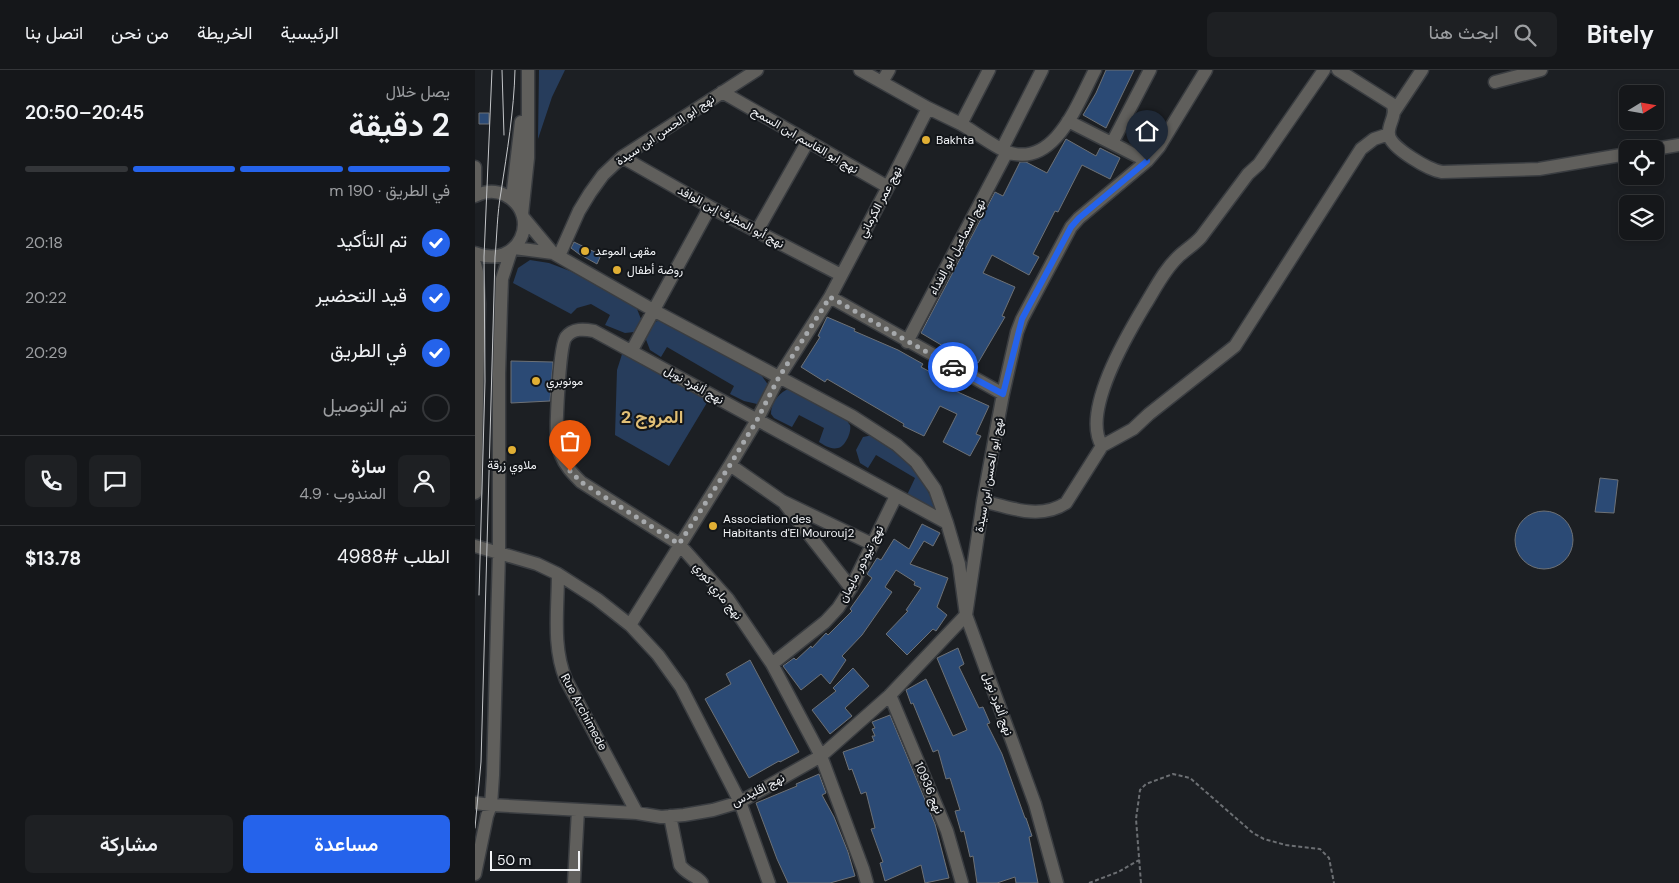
<!DOCTYPE html>
<html lang="ar">
<meta charset="utf-8">
<style>
:root{--surface:#15171a;--page:#1e2023;--text:#f1f3f6;--muted:#9d9fa2;--line:#343639;--accent:#2563eb}
body{margin:0;font-family:"DM Sans",Vazirmatn,sans-serif;background:var(--page);color:var(--text);direction:rtl;height:100vh;display:flex;flex-direction:column;font-size:19px;white-space:nowrap}
*{box-sizing:border-box;margin:0}
p{font-size:16px;color:var(--muted)}
.icon{flex:none;width:28px;height:28px;fill:none;stroke:currentColor;stroke-width:2;stroke-linecap:round;stroke-linejoin:round}
.map{position:relative;flex:1;overflow:hidden;direction:ltr}
.drawer{display:flex;flex-direction:column;background:var(--surface);width:475px}
.drawer>*{flex:none}
.needle{width:32px;rotate:79deg}
.tools{position:absolute;left:1144px;top:15px;display:grid;gap:10px}
.tools a{display:grid;place-items:center;width:45px;height:45px;border-radius:8px;background:var(--surface);box-shadow:0 2px 8px #0003,0 0 0 1px var(--line);font-size:25px}
.scale{position:absolute;left:15px;bottom:12px;width:90px;box-sizing:border-box;padding-left:5px;border:2px solid #f1f3f6;border-top:0;font-size:14px;line-height:18px;white-space:nowrap;color:#f1f3f6;-webkit-text-stroke:4px #13161a;paint-order:stroke}
.pin{position:absolute;display:grid;place-items:center;width:42px;height:42px;color:#fff;margin:-51px -21px;border-radius:50% 50% 50% 0;rotate:-45deg;box-shadow:0 0 5px #0007}
.pin .icon{rotate:45deg}
.courier{position:absolute;display:grid;place-items:center;width:50px;height:50px;margin:-25px;border:4px solid #2563eb;border-radius:50%;background:#fff;color:#222;box-shadow:0 1px 6px #0007}
.summary em{font-style:normal;font-weight:600}
.summary div{display:flex;flex-direction:column-reverse}
.summary{display:flex;align-items:center;justify-content:space-between;height:85px;padding:0 25px}
h1{font-size:32px;font-weight:600;line-height:38px}
.bar{display:grid;grid-template-columns:repeat(4,1fr);gap:8px 5px;align-content:center;height:60px;padding:0 25px}
.bar i{height:6px;border-radius:4px;background:var(--line)}
.bar .current{background:var(--accent)}
.bar p{grid-column:span 4}
.line{display:flex;align-items:center;gap:12px;padding:0 25px;border-top:1px solid var(--line)}
.line div{flex:1}
.round{display:grid;place-items:center;flex:none;width:52px;height:52px;border-radius:8px;background:var(--page)}
ol{padding:0 25px;list-style:none}
li{display:flex;align-items:center;gap:15px;height:55px}
li p{margin-inline-start:auto}
li .icon{padding:5px;border-radius:50%;background:var(--accent);color:#fff;stroke-width:4}
li:last-child{color:var(--muted)}
li i{width:28px;height:28px;border:2px solid var(--line);border-radius:50%}
.button{display:flex;gap:10px;margin-top:auto;padding:10px 25px}
.button a{flex:1;height:58px;border-radius:8px;background:var(--accent);color:#fff;font-size:20px;font-weight:600;line-height:58px;text-align:center}
.button a+a{background:var(--page);color:var(--text)}
header{display:flex;align-items:center;gap:30px;box-sizing:border-box;height:70px;padding:0 25px;background:var(--surface);border-bottom:1px solid var(--line)}
header strong{font-size:24px}
nav{display:flex;gap:28px;margin-inline-start:auto;font-size:18px}
.search{width:350px;height:45px;background:var(--page);display:flex;align-items:center;gap:12px;box-sizing:border-box;padding:0 18px;border-radius:8px;color:var(--muted);font-size:19px}
main{display:flex;flex:1;min-height:0}
.map>svg:first-child{display:block}
.green{fill:#273d5c}
.building{fill:#2b4a75;stroke:#6d7176}
.lines{fill:none;stroke-linecap:round;stroke-linejoin:round}
.minor-casing{stroke:#3a3d41;stroke-width:15}
.path{stroke:#6c6f73;stroke-width:2;stroke-dasharray:4 2.5;stroke-linecap:butt}
.minor{stroke:#605f5c;stroke-width:12}
.tram{stroke:#c4c6c9;stroke-width:1}
.done{stroke:#a6a9ac;stroke-width:5;stroke-dasharray:0 9}
.route{stroke:#2563eb;stroke-width:6}
.poi-dot{fill:#e1af34;stroke:#13161a;stroke-width:2}
.labels{text-anchor:middle;dominant-baseline:central;stroke-width:4;stroke-linejoin:round;paint-order:stroke}
.street-label{font-size:12px;fill:#f1f3f6;stroke:#13161a}
.poi-label{font-size:12px;fill:#f1f3f6;stroke:#13161a;text-anchor:start}
.district-label{font-size:18px;font-weight:bold;fill:#e1bf75;stroke:#13161a}
</style>
<header>
<strong>Bitely</strong>
<div class="search"><svg class="icon" aria-label="search" viewBox="0 0 24 24"><circle cx="10" cy="10" r="6"/><path d="M15 15l6 6"/></svg>ابحث هنا</div>
<nav><a>الرئيسية</a><a>الخريطة</a><a>من نحن</a><a>اتصل بنا</a></nav>
</header>
<main>
<div class="map">
<svg width="1204" height="813" viewBox="0 0 1204 813">
<rect width="100%" height="100%" fill="#1c1f23"/>
<path class="green" d="M 64,0 L 90,0 L 77,27 L 63,69 Z
M 55,190 L 74,193 L 95,201 L 160,234 L 166,249 L 159,262 L 150,263 L 130,255 L 135,245 L 116,234 L 102,238 L 96,244 L 38,213 L 43,198 Z
M 188,250 L 284,302 L 294,316 L 282,334 L 269,331 L 255,324 L 259,316 L 192,277 L 186,287 L 175,280 L 170,267 L 178,252 Z
M 148,281 L 233,331 L 194,396 L 140,365 L 142,300 Z
M 311,320 L 319,320 L 370,348 C 371,349 374,354 375,355 C 377,362 370,377 363,378 C 356,380 349,375 344,372 L 349,358 L 324,345 L 317,357 L 299,348 L 296,344 C 296,334 302,325 311,320 Z
M 398,365 L 428,384 L 445,405 L 463,442 L 432,425 L 440,408 L 401,385 L 393,398 L 385,393 L 381,380 L 388,367 Z"/>
<path class="building" d="M 631,0 L 659,0 L 631,58 L 608,45 L 621,23 Z
M 4,43 L 14,43 L 14,54 L 4,54 Z
M 591,69 L 621,86 L 625,78 L 645,88 L 635,109 L 607,95 L 583,142 L 580,141 L 558,184 L 564,187 L 554,205 L 517,185 L 508,203 L 540,217 L 527,246 L 530,247 L 503,293 L 469,274 L 468,276 L 446,263 L 520,122 L 528,126 L 545,92 L 551,92 L 572,103 Z
M 99,172 L 126,185 L 122,194 L 104,184 L 96,178 Z
M 352,247 L 380,259 L 379,261 L 423,280 L 448,294 L 446,297 L 478,314 L 476,319 L 514,336 L 501,364 L 506,366 L 495,386 L 468,372 L 482,344 L 465,336 L 449,366 L 428,356 L 429,354 L 352,309 L 350,312 L 326,297 L 345,267 L 343,266 Z
M 36,291 L 78,292 L 75,331 L 36,333 Z
M 1125,408 L 1143,410 L 1139,443 L 1120,442 Z
M1040 470a29 29 0 1 1 58 0a29 29 0 1 1-58 0Z
M 447,454 L 465,463 L 458,476 L 449,471 L 435,494 L 473,508 L 462,537 L 472,545 L 461,561 L 458,559 L 432,585 L 411,564 L 433,541 L 431,540 L 446,518 L 439,515 L 440,512 L 421,500 L 410,517 L 417,522 L 387,565 L 367,586 L 371,590 L 355,614 L 346,604 L 326,620 L 308,596 L 319,588 L 321,590 L 336,576 L 337,578 L 351,563 L 353,565 L 377,541 L 375,539 L 397,508 L 392,504 L 402,488 L 406,490 L 419,469 L 434,479 Z
M 483,578 L 489,594 L 484,597 L 504,638 L 508,637 L 515,653 L 512,654 L 527,684 L 550,748 L 551,748 L 557,766 L 554,767 L 563,813 L 541,813 L 540,807 L 522,813 L 502,813 L 498,786 L 495,787 L 489,761 L 486,762 L 480,741 L 485,740 L 475,708 L 471,709 L 463,680 L 458,682 L 438,633 L 436,634 L 431,620 L 451,609 L 478,666 L 492,660 L 462,588 Z
M 275,590 L 324,682 L 305,692 L 304,691 L 274,708 L 230,629 L 256,614 L 251,604 Z
M 378,598 L 394,616 L 370,638 L 377,646 L 355,664 L 337,640 L 361,621 L 358,618 Z
M 415,645 L 460,754 L 474,808 L 450,813 L 446,795 L 410,811 L 405,793 L 408,792 L 396,759 L 400,758 L 391,722 L 386,724 L 377,699 L 374,700 L 368,682 L 399,671 L 397,666 L 400,666 L 397,659 L 400,658 L 397,652 Z
M 344,704 L 351,723 L 347,725 L 359,747 L 373,782 L 380,806 L 355,813 L 313,813 L 302,789 L 281,733 L 322,716 L 321,714 Z"/>
<g class="lines">
<g class="minor-casing">
<path id="minor" d="M 385,0 L 453,38
M 863,0 L 917,34 C 923,45 912,55 914,65 C 916,78 954,100 967,102 L 1064,99 L 1152,84
M 407,12 L 414,0
M 1020,12 L 1066,0
M 247,22 L 413,117
M 919,42 L 947,0
M 593,51 L 672,91
M 486,54 C 498,61 520,77 532,82 C 580,99 603,32 620,0
M 637,73 L 675,0
M 527,79 L 567,0
M 1180,79 L 1204,75
M 147,87 L 235,137 L 366,205
M 0,97 L 0,124
M 0,126 C 10,121 20,120 30,125 C 68,145 44,201 0,183
M 37,129 L 46,52
M 47,144 L 53,88 L 53,0
M 282,161 L 333,71
M 39,178 L 78,183 L 48,147
M 78,183 L 178,240 L 377,346 L 422,375 L 441,392 L 460,419 L 472,453 L 484,494 L 491,545 L 560,734 L 582,813
M 84,186 L 104,141 L 115,123 L 128,105 L 147,87 L 282,0
M 0,194 L 2,202 L 4,234 L 0,423
M 355,227 L 528,324
M 432,272 L 532,82
M 157,280 L 235,137
M 627,376 C 606,342 652,265 670,235 C 680,219 689,200 703,187 C 710,180 719,175 726,167 L 773,104 L 784,94 L 849,0
M 255,395 L 307,431 L 397,474
M 508,431 C 536,438 565,450 591,433 L 627,376 L 658,359 L 674,344 L 760,276 L 886,79 L 899,69 L 914,64
M 310,434 L 376,518
M 0,476 L 62,494 L 83,504 L 122,529 L 155,555 L 183,585 L 206,617 L 265,732 L 294,813
M 83,504 C 83,539 77,577 91,610 L 162,743
M 155,555 L 255,395 L 282,350 L 304,307 L 355,227 L 413,117 L 453,38 L 486,54 L 514,0
M 297,594 L 350,552 L 363,538 L 376,518 L 421,426
M 415,625 L 472,761 L 487,813
M 0,733 L 16,735 L 162,743 L 186,747 L 209,745 L 238,740 L 265,732 L 346,686 L 415,625 L 491,545 L 508,431 L 528,324 L 542,262 L 547,249 L 596,157 L 604,148 L 672,91 L 684,77 L 731,0
M 195,746 L 205,795 C 211,804 221,805 227,813
M 0,804 L 12,746 L 16,735 L 18,705 L 24,483 L 24,304 L 26,236 L 27,209 L 36,181
M 99,813 L 103,740
M 392,813 L 388,799 L 346,686 L 297,594 L 253,529 L 204,474 L 106,412 C 98,404 90,396 86,385 C 84,380 83,374 82,370 C 81,357 84,275 91,267 C 98,258 109,259 119,261 L 472,453"/>
</g>
<path class="path" d="M 614,813 L 643,802 L 664,790
M 666,813 L 661,749 L 665,720 L 671,714 L 698,704 L 715,708 L 778,763 L 789,769 L 811,775 L 845,779 L 854,788 L 859,813"/>
<use href="#minor" class="minor"/>
<path class="tram" d="M 27,0 L 29,65
M 4,525 L 10,311 L 9,187 L 17,0
M 0,758 L 6,692 L 20,187 C 22,166 22,144 26,122 C 32,82 39,41 40,0"/>
</g>
<g class="lines">
<path class="done" d="M 95,401 L 106,412 L 204,474 L 255,395 L 282,350 L 304,307 L 355,227 L 478,297"/>
<path class="route" d="M 478,297 L 528,324 L 547,249 L 596,157 L 604,148 L 672,91"/>
</g>
<g class="poi-dot">
<circle cx="451" cy="70" r="5"/>
<circle cx="110" cy="181" r="5"/>
<circle cx="142" cy="200" r="5"/>
<circle cx="61" cy="311" r="5"/>
<circle cx="37" cy="380" r="5"/>
<circle cx="238" cy="456" r="5"/>
</g>
<g class="labels">
<g class="street-label">
<text transform="translate(190 60) rotate(-34)">نهج ابو الحسن ابن سيدة</text>
<text transform="translate(330 70) rotate(30)">نهج ابو القاسم ابن السمح</text>
<text transform="translate(405 132) rotate(-62)">نهج عمر الكرماني</text>
<text transform="translate(256 147) rotate(28)">نهج أبو المطرف إبن الوافد</text>
<text transform="translate(482 177) rotate(-62)">نهج اسماعيل ابو الفداء</text>
<text transform="translate(219 315) rotate(29)">نهج ألفرد نوبل</text>
<text transform="translate(514 405) rotate(-80)">نهج ابو الحسن ابن سيدة</text>
<text transform="translate(386 494) rotate(-63)">نهج تيودور مايمان</text>
<text transform="translate(243 521) rotate(51)">نهج ماري كوري</text>
<text transform="translate(523 634) rotate(70)">نهج ألفرد نوبل</text>
<text transform="translate(109 642) rotate(62)">Rue Archimede</text>
<text transform="translate(454 718) rotate(67)">نهج 10936</text>
<text transform="translate(283 720) rotate(-27)">نهج اقليدس</text>
</g>
<g class="poi-label">
<text x="461" y="70">Bakhta</text>
<text x="120" y="181">مقهى الموعد</text>
<text x="152" y="200">روضة أطفال</text>
<text x="71" y="311">مونوبري</text>
<text x="37" y="395" text-anchor="middle">ملاوي زرقة</text>
<text x="248" y="449">Association des<tspan x="248" dy="14">Habitants d'El Mourouj2</tspan></text>
</g>
<g class="district-label">
<text x="177" y="347">المروج 2</text>
</g>
</g>
</svg>
<div class="tools">
<a><svg class="needle" viewBox="-14 -14 28 28"><path d="M0-13l5 13h-10z" fill="#e53935"/><path d="M0 13l5-13h-10z" fill="#9d9fa2"/></svg></a>
<a><svg class="icon" aria-label="locate" viewBox="0 0 24 24"><circle cx="12" cy="12" r="6"/><path d="M12 2v4M12 18v4M2 12h4M18 12h4"/></svg></a>
<a><svg class="icon" aria-label="layers" viewBox="0 0 24 24"><path d="M12 4l9 5-9 5-9-5zM3 14l9 5 9-5"/></svg></a>
</div>
<div class="scale">50 m</div>
<div class="pin" style="left:95px;top:401px;background:#ea580c"><svg class="icon" aria-label="bag" viewBox="0 0 24 24"><path d="M5 8h14l-1 12H6zM9 8a3 3 0 0 1 6 0"/></svg></div>
<div class="pin" style="left:672px;top:91px;background:#1f2937"><svg class="icon" aria-label="home" viewBox="0 0 24 24"><path d="M3 11l9-7 9 7M6 9v11h12V9"/></svg></div>
<div class="courier" style="left:478px;top:297px"><svg class="icon" aria-label="car" viewBox="0 0 24 24"><path d="M5 17H2v-5l4-1 3-4h7l3 4 3 1v5h-3M9 17h6M6 11h13"/><circle cx="7" cy="17" r="2"/><circle cx="17" cy="17" r="2"/></svg></div>
</div>
<section class="drawer">
<div class="summary"><div><h1>2 دقيقة</h1><p>يصل خلال</p></div><em>20:45–20:50</em></div>
<div class="bar"><i class="current"></i><i class="current"></i><i class="current"></i><i></i><p>في الطريق · 190 m</p></div>
<ol>
<li><svg class="icon" aria-label="check" viewBox="0 0 24 24"><path d="M5 12l5 5 9-10"/></svg>تم التأكيد<p>20:18</p></li>
<li><svg class="icon" aria-label="check" viewBox="0 0 24 24"><path d="M5 12l5 5 9-10"/></svg>قيد التحضير<p>20:22</p></li>
<li><svg class="icon" aria-label="check" viewBox="0 0 24 24"><path d="M5 12l5 5 9-10"/></svg>في الطريق<p>20:29</p></li>
<li><i></i>تم التوصيل</li>
</ol>
<div class="line" style="height:90px"><a class="round"><svg class="icon" aria-label="person" viewBox="0 0 24 24"><circle cx="12" cy="8" r="4"/><path d="M4 21q1-7 8-7t8 7"/></svg></a><div><b>سارة</b><p>المندوب · 4.9</p></div><a class="round"><svg class="icon" aria-label="chat" viewBox="0 0 24 24"><path d="M4 5h16v11H9l-5 4z"/></svg></a><a class="round"><svg class="icon" aria-label="phone" viewBox="0 0 24 24"><path d="M5 4h4l2 5-3 2q2 4 5 5l2-3 5 2v4C11 20 4 13 5 4z"/></svg></a></div>
<div class="line" style="height:65px"><div>الطلب #4988</div><b>$13.78</b></div>
<div class="button"><a>مساعدة</a><a>مشاركة</a></div>
</section>
</main>
